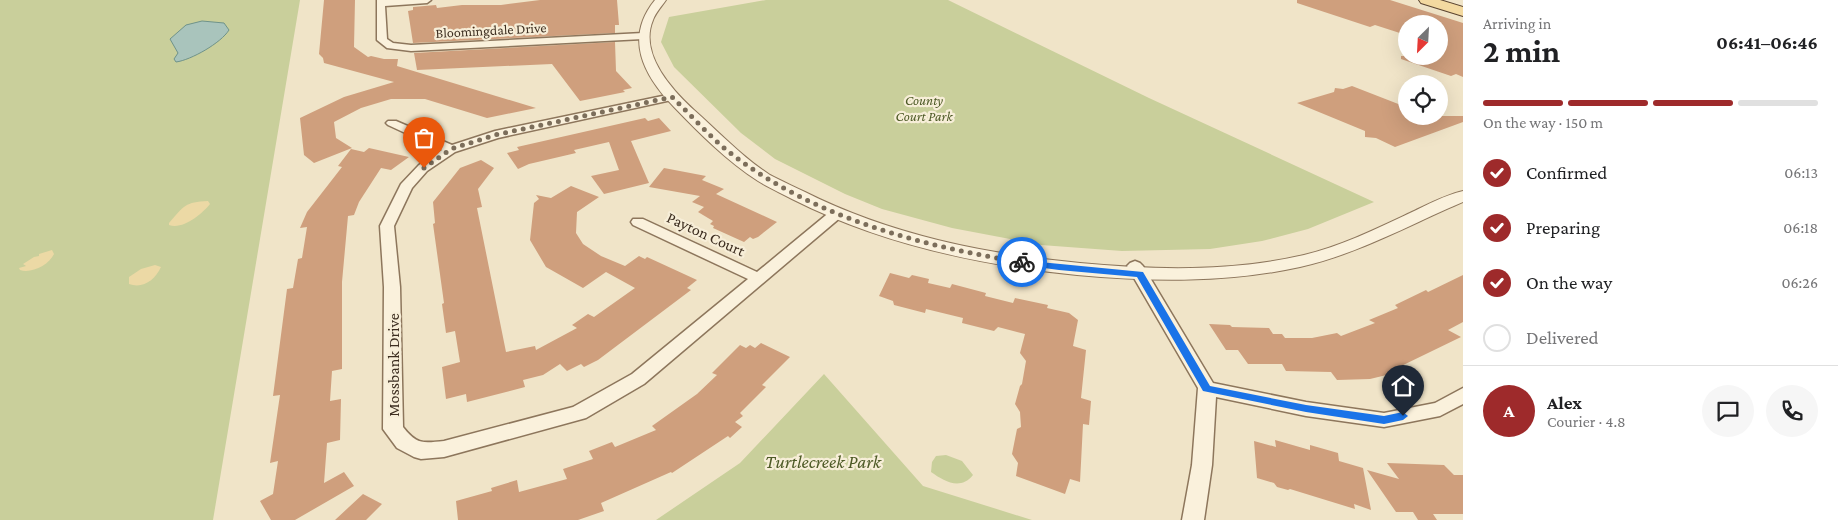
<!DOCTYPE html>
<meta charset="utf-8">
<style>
:root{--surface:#fff;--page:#f6f6f6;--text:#202124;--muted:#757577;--line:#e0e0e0;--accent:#9e2a2b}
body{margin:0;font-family:"Crimson Pro",serif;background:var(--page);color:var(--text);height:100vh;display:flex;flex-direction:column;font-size:19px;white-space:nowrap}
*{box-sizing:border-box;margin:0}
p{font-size:16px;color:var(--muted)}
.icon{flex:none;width:28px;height:28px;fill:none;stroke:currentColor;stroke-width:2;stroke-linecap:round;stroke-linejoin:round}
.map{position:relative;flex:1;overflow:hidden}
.side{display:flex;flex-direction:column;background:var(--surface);width:375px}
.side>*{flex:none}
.needle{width:32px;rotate:204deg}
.controls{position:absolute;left:1398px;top:15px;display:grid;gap:10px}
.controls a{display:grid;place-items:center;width:50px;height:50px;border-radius:50%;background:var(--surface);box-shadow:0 5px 20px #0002;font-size:25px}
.pin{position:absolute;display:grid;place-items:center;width:42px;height:42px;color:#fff;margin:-51px -21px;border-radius:50% 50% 50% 0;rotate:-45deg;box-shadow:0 0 5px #0007}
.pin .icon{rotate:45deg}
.courier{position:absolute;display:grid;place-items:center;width:50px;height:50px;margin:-25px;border:4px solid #1a73e8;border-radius:50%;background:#fff;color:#222;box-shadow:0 1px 6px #0007}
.headline em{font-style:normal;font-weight:700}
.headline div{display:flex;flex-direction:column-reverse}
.headline{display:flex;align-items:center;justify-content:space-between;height:85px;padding:0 20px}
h1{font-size:32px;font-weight:700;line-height:38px}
.bar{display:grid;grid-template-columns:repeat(4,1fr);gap:8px 5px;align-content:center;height:60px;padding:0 20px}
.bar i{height:6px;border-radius:4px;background:var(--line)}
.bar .selected{background:var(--accent)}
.bar p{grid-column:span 4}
.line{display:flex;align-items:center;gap:12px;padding:0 20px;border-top:1px solid var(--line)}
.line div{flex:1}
.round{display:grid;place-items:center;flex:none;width:52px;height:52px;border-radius:26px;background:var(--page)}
ol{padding:0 20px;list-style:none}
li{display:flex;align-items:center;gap:15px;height:55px}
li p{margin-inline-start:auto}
li .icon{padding:5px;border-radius:50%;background:var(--accent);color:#fff;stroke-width:4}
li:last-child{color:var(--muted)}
li i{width:28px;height:28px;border:2px solid var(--line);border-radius:50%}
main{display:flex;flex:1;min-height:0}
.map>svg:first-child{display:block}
.green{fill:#c9cf9b}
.sand{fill:#ecd9a5}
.water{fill:#a9c4bc;stroke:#6f938a}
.building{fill:#cf9f7d}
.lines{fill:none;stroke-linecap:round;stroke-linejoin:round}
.minor-casing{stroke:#8d765c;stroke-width:3}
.tertiary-casing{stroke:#8d765c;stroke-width:2}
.primary-casing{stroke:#5b4430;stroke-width:2}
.minor{fill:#faf1dc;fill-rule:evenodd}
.tertiary{fill:#faf1dc;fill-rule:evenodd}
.primary{fill:#f3d9a0;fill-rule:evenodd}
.route{fill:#1a73e8}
.done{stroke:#7c6e5b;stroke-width:5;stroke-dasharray:0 9}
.labels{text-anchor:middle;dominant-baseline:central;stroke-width:4.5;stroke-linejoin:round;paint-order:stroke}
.far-street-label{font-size:14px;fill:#3d2e20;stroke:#f7eed8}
.far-park-label{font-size:14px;font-style:italic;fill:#4d5a26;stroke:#f7eed8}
.street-label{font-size:16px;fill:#3d2e20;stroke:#f7eed8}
.near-park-label{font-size:19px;font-style:italic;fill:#4d5a26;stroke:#f7eed8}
</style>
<main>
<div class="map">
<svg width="1463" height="520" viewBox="0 0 1463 520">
<rect width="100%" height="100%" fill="#f0e4c8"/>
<path class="green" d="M 0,0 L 300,0 L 213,520 L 0,520 Z
M 766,0 L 948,0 L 1149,98 L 1374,202 L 1308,229 L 1262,241 L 1210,249 L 1122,251 L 1041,245 L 952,228 L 882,209 L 845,194 L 775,159 L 741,133 L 674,67 L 661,42 L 669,17 Z
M 824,374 L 923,486 L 1032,520 L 656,520 L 740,463 Z
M 946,455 L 962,461 L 973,475 C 960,491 944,481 931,472 L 932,462 L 936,456 Z"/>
<path class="sand" d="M 208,201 L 210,204 C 202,214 183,230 169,225 L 169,223 C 184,206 185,202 208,201 Z
M 52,250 L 54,254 C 49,265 31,274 20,270 L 19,268 L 26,266 L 23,264 L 34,257 L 39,256 L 39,254 Z
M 155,265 L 161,267 C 155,280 143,289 129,284 L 129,277 L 141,269 Z"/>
<path class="water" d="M 202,21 L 224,23 L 229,30 C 221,43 191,60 176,62 L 174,59 L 178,53 L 170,39 L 186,25 Z"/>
<path class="building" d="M 324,0 L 355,0 L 354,47 L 368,57 L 371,56 L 384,59 L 398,59 L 397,66 L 536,108 L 487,118 L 425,99 L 391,99 L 361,108 L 334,122 L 336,138 L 352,148 L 314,163 L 304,155 L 300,118 L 344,97 L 394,82 L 324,63 L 323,58 L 319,54 Z
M 540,0 L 617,0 L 619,25 L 615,25 L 615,33 L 413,43 L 408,11 L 413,10 L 413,7 L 436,5 L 437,8 L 462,5 L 501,5 Z
M 1297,0 L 1390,0 L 1463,23 L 1463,77 L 1456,74 L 1451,76 L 1401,59 L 1401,56 L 1439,56 L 1439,24 L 1406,24 L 1406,35 L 1375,25 L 1370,27 L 1297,3 Z
M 615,42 L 616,71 L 632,88 L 623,90 L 625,92 L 580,101 L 552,64 L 417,70 L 414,53 Z
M 1352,86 L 1406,107 L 1406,116 L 1463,116 L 1463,122 L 1395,147 L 1376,138 L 1365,137 L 1365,131 L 1297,103 L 1334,92 L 1335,88 L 1343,89 Z
M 645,118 L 648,121 L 659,118 L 671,131 L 631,141 L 649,183 L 604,194 L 591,176 L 619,170 L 609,142 L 574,150 L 576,153 L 529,164 L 518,169 L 507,153 L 519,150 L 517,147 Z
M 369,148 L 409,157 L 391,170 L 381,168 L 359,202 L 354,215 L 348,216 L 342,282 L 342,369 L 332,371 L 330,401 L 341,399 L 340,440 L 327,443 L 324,483 L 344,472 L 354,486 L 295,520 L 271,520 L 260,501 L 273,494 L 278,461 L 270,463 L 280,395 L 273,396 L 287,289 L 293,288 L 298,259 L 302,258 L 307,227 L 300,228 L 307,212 L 342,167 L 338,166 L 351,149 L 364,152 Z
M 481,160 L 494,168 L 478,189 L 482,207 L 477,208 L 506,352 L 535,346 L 536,350 L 577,328 L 572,325 L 588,314 L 594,317 L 635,288 L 606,272 L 583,288 L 546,267 L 530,240 L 534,203 L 539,199 L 536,195 L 551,198 L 571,186 L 599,197 L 577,212 L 576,233 L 583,244 L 601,256 L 625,266 L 639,256 L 645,259 L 647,257 L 697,280 L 687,288 L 691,290 L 598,360 L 584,367 L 581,364 L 567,371 L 560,364 L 543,375 L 523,380 L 525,387 L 467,402 L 466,394 L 446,399 L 442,367 L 460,362 L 455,331 L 446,333 L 442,304 L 444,303 L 433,224 L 435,223 L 433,202 L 460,168 Z
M 664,168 L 706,176 L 702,180 L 724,189 L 716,194 L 777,222 L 758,237 L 753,239 L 750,237 L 744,242 L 713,228 L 714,226 L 710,224 L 713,221 L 698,212 L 704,207 L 692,202 L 700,196 L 649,187 Z
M 890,273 L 909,278 L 912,275 L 929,279 L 928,283 L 950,288 L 952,284 L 986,293 L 985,296 L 1013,303 L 1015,298 L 1048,305 L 1047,308 L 1069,313 L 1078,320 L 1073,346 L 1086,350 L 1081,398 L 1091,401 L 1089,425 L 1083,424 L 1080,482 L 1070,479 L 1065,494 L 1016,476 L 1018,463 L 1012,454 L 1017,429 L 1021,427 L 1020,412 L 1015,404 L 1020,386 L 1022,384 L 1026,361 L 1020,353 L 1025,334 L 998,327 L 994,331 L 962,323 L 963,318 L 926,309 L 925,313 L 894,305 L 893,301 L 879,296 Z
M 1463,275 L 1463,322 L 1448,330 L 1461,337 L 1395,369 L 1399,372 L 1370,379 L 1337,380 L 1331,372 L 1286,371 L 1282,364 L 1248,364 L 1238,350 L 1226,350 L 1209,324 L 1230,325 L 1232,327 L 1269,328 L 1273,334 L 1282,334 L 1285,338 L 1312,338 L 1337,333 L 1341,336 L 1375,323 L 1369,320 L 1398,308 L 1395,305 L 1426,290 L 1428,292 Z
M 761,343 L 790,357 L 762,385 L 766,387 L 740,413 L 743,416 L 735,422 L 742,427 L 730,438 L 728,436 L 672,473 L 671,472 L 601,503 L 604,511 L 578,520 L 458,520 L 456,501 L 492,491 L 491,488 L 517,480 L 519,492 L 567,479 L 563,469 L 593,459 L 589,451 L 612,442 L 615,447 L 656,430 L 652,426 L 697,394 L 717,375 L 712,373 L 740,345 L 746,348 L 750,345 L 755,348 Z
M 1275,440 L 1310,450 L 1310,445 L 1338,453 L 1339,461 L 1363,468 L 1371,510 L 1354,504 L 1355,509 L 1290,489 L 1288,490 L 1277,487 L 1274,483 L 1257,478 L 1254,441 L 1276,447 Z
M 1387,463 L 1444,465 L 1454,475 L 1463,475 L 1463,514 L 1433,514 L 1437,520 L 1418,520 L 1413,512 L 1396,512 L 1367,470 L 1399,479 Z
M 363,494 L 382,504 L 366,520 L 335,520 Z"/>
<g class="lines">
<g class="minor-casing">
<path id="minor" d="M 377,0 L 431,0 L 427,3 L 385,6 L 387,39 L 393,43 L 411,45 L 643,33 L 648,36 L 643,39 L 411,51 L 387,48 L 377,40 Z
M 672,94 L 677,97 L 676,99 L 498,138 L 455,152 L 427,171 L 412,188 L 394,226 L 400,287 L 403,427 C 417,445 423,443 444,441 L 573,407 L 632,374 L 748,279 L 633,225 L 631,222 L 633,219 L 643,219 L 757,272 L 831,211 L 841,211 L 843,214 L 841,217 L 644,384 L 586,418 L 444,457 L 421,459 L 414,457 L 397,448 L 383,429 L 384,287 L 380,226 L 401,184 L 419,165 L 442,150 L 388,125 L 386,123 L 388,121 L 396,121 L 452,145 L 495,131 Z
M 1135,261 L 1140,263 L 1143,266 L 1213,383 L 1306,402 L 1384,413 L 1435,403 L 1463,388 L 1463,404 L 1440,416 L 1384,427 L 1306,416 L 1216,397 L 1212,465 L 1204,520 L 1182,520 L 1192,465 L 1198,388 L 1127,266 L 1130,263 Z"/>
</g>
<g class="tertiary-casing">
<path id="tertiary" d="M 655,0 L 666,0 C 662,6 656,12 653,20 C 639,53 671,89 694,110 C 719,132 742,157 770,175 C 781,181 793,186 805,192 C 891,235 984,254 1080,263 C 1154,270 1231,272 1304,255 C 1341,246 1376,229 1410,213 C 1427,205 1445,195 1463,191 L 1463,202 C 1409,225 1358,254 1300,267 C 1227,283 1152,282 1077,275 C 978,265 881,244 792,199 C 781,193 769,188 758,181 C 727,161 699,133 674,107 C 643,75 624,38 655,0 Z"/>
</g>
<g class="primary-casing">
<path id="primary" d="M 1419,0 L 1440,0 L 1463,7 L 1463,16 L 1421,3 Z"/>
</g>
<use href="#minor" class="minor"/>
<use href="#tertiary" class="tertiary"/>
<use href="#primary" class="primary"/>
</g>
<path class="route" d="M 1019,260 L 1143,272 L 1210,386 L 1306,405 L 1384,416 L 1403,412 L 1408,416 L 1403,420 L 1384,424 L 1306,412 L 1203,391 L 1137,277 L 1059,270 L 1022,265 L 1019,264 Z"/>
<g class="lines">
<path class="done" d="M 424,168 L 451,149 L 495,135 L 672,97 C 691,115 709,136 729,152 C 810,216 922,247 1022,262"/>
</g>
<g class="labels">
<g class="far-street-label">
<text transform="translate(491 30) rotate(-3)">Bloomingdale Drive</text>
</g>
<g class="far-park-label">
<text x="924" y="100">County<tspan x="924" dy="16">Court Park</tspan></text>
</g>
<g class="street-label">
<text transform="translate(706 234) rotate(25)">Payton Court</text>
<text transform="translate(393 365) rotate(-90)">Mossbank Drive</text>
</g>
<g class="near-park-label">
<text x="823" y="461">Turtlecreek Park</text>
</g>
</g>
</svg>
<div class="controls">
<a><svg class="needle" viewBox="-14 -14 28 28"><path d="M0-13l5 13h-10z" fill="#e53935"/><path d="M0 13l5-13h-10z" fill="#757577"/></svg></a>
<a><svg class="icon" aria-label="locate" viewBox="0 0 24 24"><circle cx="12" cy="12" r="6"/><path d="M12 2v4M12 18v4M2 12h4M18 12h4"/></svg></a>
</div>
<div class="pin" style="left:424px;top:168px;background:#ea580c"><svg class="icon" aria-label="bag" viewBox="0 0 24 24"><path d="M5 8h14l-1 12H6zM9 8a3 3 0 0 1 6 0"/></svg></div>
<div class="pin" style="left:1403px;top:416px;background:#1f2937"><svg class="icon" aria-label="home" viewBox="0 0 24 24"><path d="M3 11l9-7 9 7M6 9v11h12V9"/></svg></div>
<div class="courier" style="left:1022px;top:262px"><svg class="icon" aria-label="bike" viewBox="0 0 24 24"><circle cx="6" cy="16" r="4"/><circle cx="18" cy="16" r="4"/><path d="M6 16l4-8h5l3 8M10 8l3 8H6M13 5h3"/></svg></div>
</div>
<section class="side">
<div class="headline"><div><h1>2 min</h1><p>Arriving in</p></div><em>06:41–06:46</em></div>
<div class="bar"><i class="selected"></i><i class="selected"></i><i class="selected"></i><i></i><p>On the way · 150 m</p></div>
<ol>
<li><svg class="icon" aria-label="check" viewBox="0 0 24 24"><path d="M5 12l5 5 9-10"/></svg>Confirmed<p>06:13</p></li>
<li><svg class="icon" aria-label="check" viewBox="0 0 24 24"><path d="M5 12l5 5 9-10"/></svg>Preparing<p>06:18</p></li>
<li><svg class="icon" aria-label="check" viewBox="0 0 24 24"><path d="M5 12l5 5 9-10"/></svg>On the way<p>06:26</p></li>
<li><i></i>Delivered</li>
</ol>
<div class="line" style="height:90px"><b class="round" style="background:var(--accent);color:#fff">A</b><div><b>Alex</b><p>Courier · 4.8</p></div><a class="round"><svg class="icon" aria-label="chat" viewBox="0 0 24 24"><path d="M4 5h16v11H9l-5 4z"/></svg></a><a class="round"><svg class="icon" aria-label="phone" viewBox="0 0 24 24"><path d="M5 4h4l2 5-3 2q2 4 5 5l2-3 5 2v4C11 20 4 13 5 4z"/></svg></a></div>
</section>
</main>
